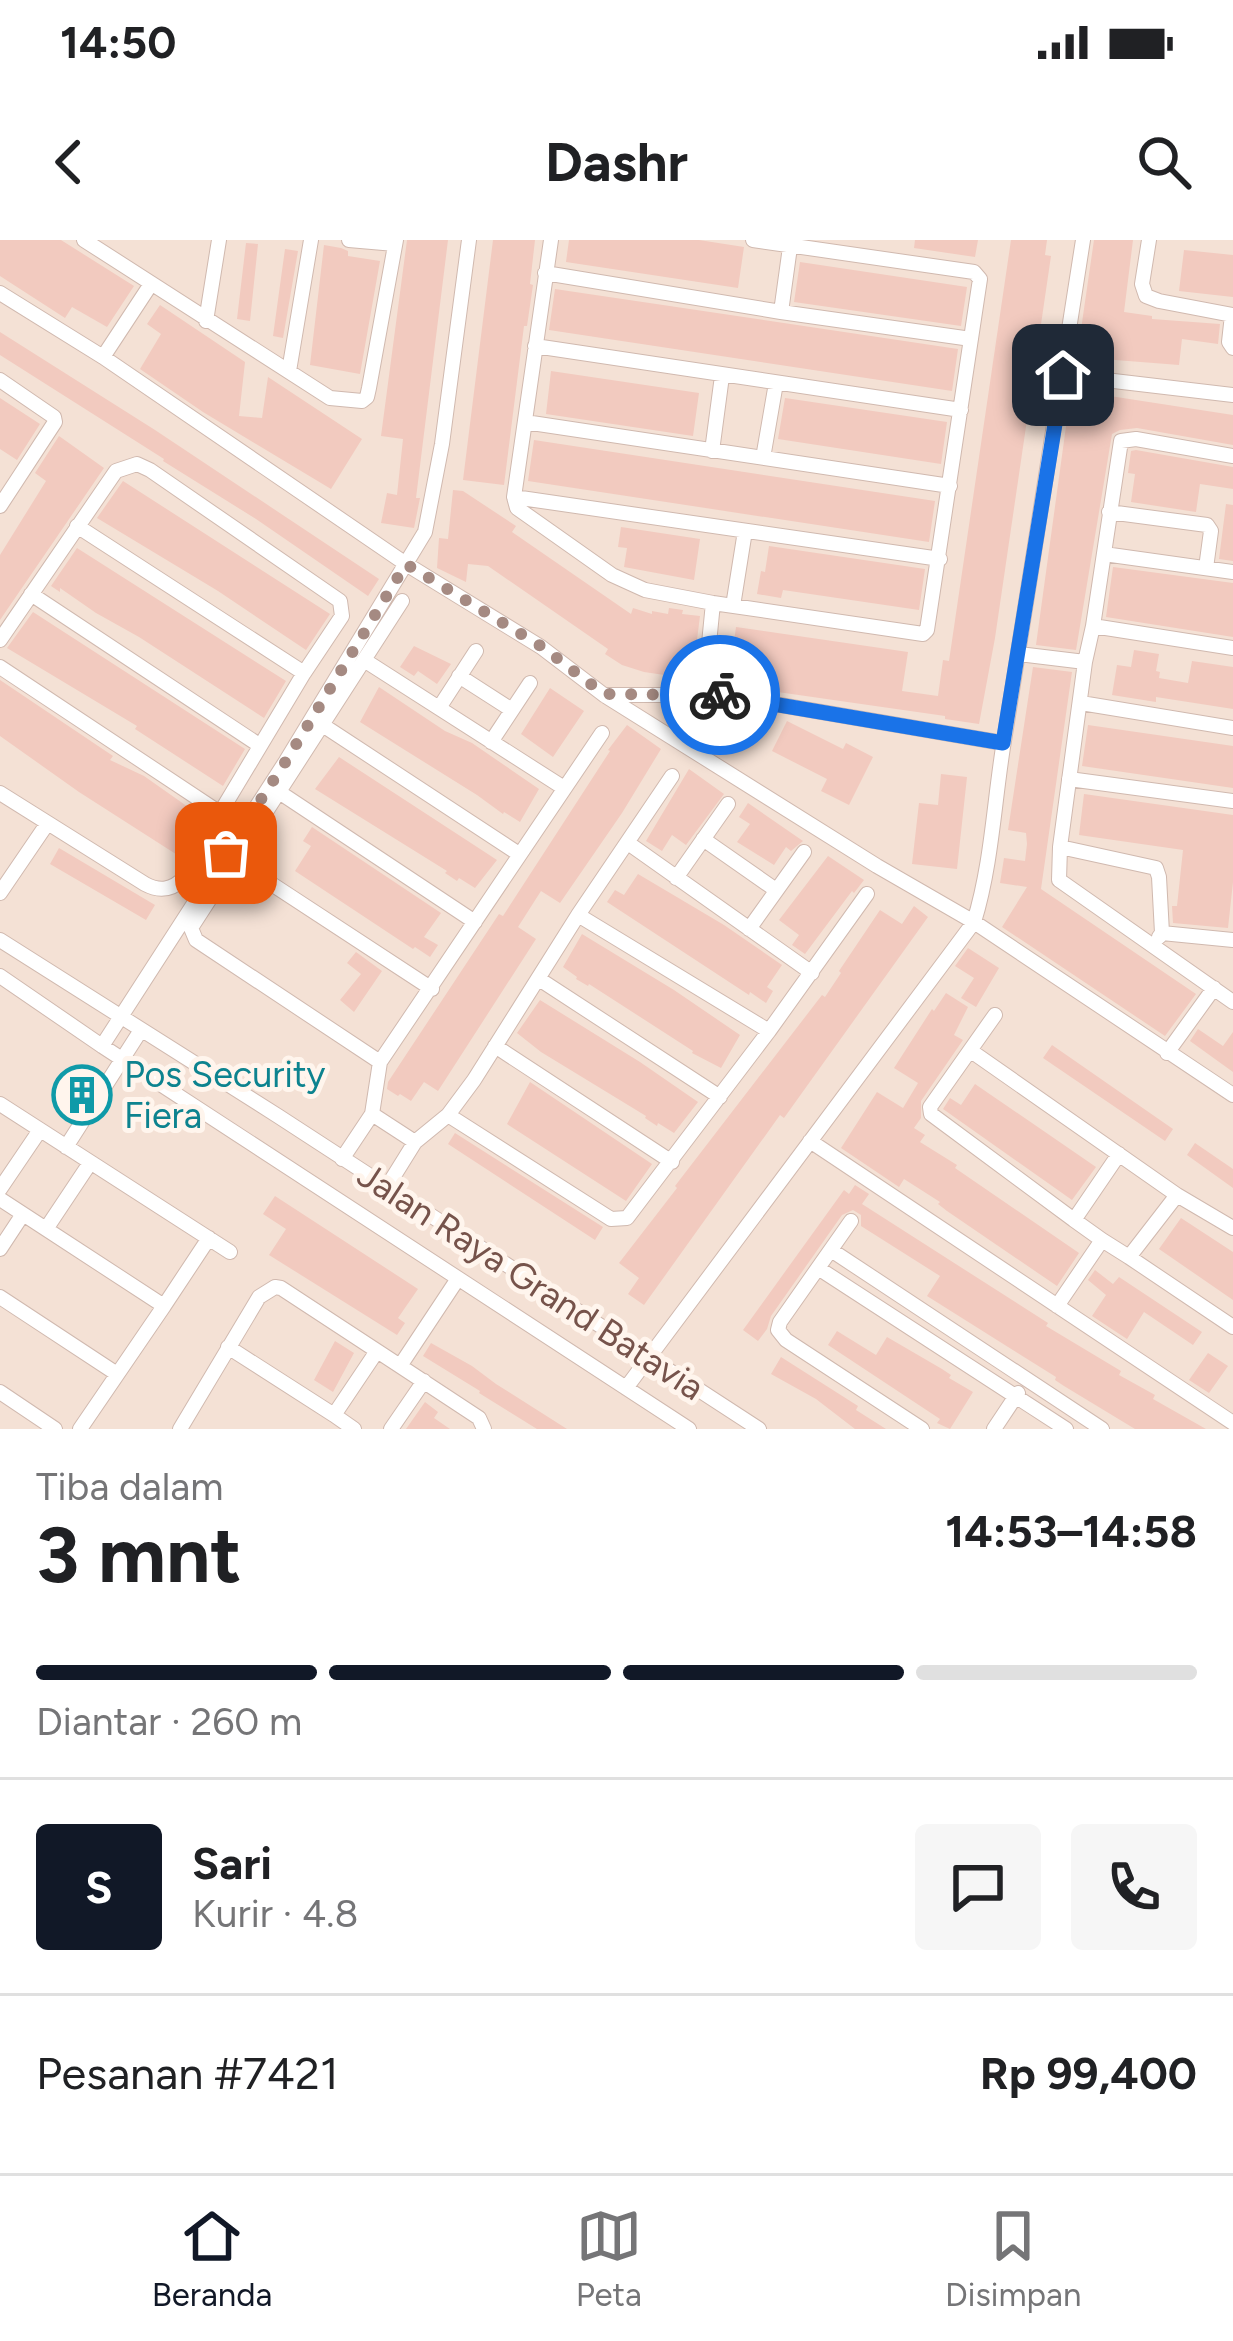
<!DOCTYPE html>
<html lang="id">
<meta charset="utf-8">
<style>
:root{--surface:#fff;--page:#f6f6f6;--text:#202124;--muted:#757577;--line:#e0e0e0;--accent:#111827}
body{margin:0;font-family:Figtree,sans-serif;background:var(--page);color:var(--text);height:100vh;display:flex;flex-direction:column;font-size:45px;white-space:nowrap}
*{box-sizing:border-box;margin:0}
p{font-size:39px;color:var(--muted)}
.icon{flex:none;width:66px;height:66px;fill:none;stroke:currentColor;stroke-width:2;stroke-linecap:round;stroke-linejoin:round}
.map{position:relative;height:1189px;overflow:hidden}
.panel{display:flex;flex-direction:column;background:var(--surface);flex:1}
.panel>*{flex:none}
.pin{position:absolute;display:grid;place-items:center;width:102px;height:102px;color:#fff;margin:-51px;border-radius:24px;box-shadow:0 6px 18px #0006}
.courier{position:absolute;display:grid;place-items:center;width:120px;height:120px;margin:-60px;border:9px solid #1a73e8;border-radius:50%;background:#fff;color:#222;box-shadow:0 3px 15px #0007}
.headline em{font-style:normal;font-weight:700}
.headline div{display:flex;flex-direction:column-reverse}
.headline{display:flex;align-items:center;justify-content:space-between;height:204px;padding:0 36px}
h1{font-size:78px;font-weight:700;line-height:90px}
.bar{display:grid;grid-template-columns:repeat(4,1fr);gap:18px 12px;align-content:center;height:144px;padding:0 36px}
.bar i{height:15px;border-radius:9px;background:var(--line)}
.bar .on{background:var(--accent)}
.bar p{grid-column:span 4}
.line{display:flex;align-items:center;gap:30px;padding:0 36px;border-top:3px solid var(--line)}
.line div{flex:1}
.round{display:grid;place-items:center;flex:none;width:126px;height:126px;border-radius:12px;background:var(--page)}
.status{display:flex;justify-content:space-between;align-items:center;height:84px;padding:0 60px;background:var(--surface);direction:ltr}
.status svg{height:33px;fill:currentColor}
header{display:flex;justify-content:space-between;align-items:center;height:156px;padding:0 36px;background:var(--surface);font-size:54px;font-weight:700}
.menu{display:flex;justify-content:space-around;align-items:center;height:168px;border-top:3px solid var(--line);background:var(--surface);font-size:33px;color:var(--muted)}
.menu a{display:grid;justify-items:center;gap:6px}
.menu .on{color:var(--accent)}
.map>svg:first-child{display:block}
.residential{fill:#f4e1d5}
.building{fill:#f2cabf}
.lines{fill:none;stroke-linecap:round;stroke-linejoin:round}
.street-casing{stroke:#d0b9af;stroke-width:16}
.street{stroke:#fff;stroke-width:14}
.done{stroke:#a58a82;stroke-width:12;stroke-dasharray:0 21.6}
.route{stroke:#1a73e8;stroke-width:15}
.labels{text-anchor:middle;dominant-baseline:central;stroke-width:10;stroke-linejoin:round;paint-order:stroke}
.culture-label{font-size:36px;fill:#0d838f;stroke:#fff5ed;text-anchor:start}
.street-label{font-size:36px;fill:#76534b;stroke:#fff5ed}
</style>
<div class="status"><b>14:50</b><svg viewBox="0 0 49 12"><path d="M0 12V9h3v3zM5 12V6h3v6zM10 12V3h3v9zM15 12V0h3v12zM26 1h20v11H26zM47 4h2v5h-2z"/></svg></div>
<header><svg class="icon" aria-label="back" viewBox="0 0 24 24"><path d="M15 5l-7 7 7 7"/></svg>Dashr<svg class="icon" aria-label="search" viewBox="0 0 24 24"><circle cx="10" cy="10" r="6"/><path d="M15 15l6 6"/></svg></header>
<div class="map">
<svg width="1233" height="1189" viewBox="0 0 1233 1189">
<rect width="100%" height="100%" fill="#fcf0e7"/>
<path class="residential" d="M 0,0 L 1233,0 L 1233,1189 L 0,1189 Z"/>
<path class="building" d="M 0,0 L 61,0 L 134,46 L 107,87 L 72,67 L 65,78 L 0,36 Z
M 407,0 L 448,0 L 416,258 L 420,258 L 414,288 L 381,283 L 387,253 L 397,255 L 403,199 L 381,196 Z
M 493,0 L 535,0 L 530,44 L 533,45 L 527,86 L 524,86 L 504,245 L 463,240 Z
M 569,0 L 699,0 L 744,7 L 738,48 L 566,22 Z
M 915,0 L 978,0 L 975,17 L 914,8 Z
M 1011,0 L 1047,0 L 1045,15 L 1051,16 L 995,398 L 979,484 L 945,479 L 945,476 L 728,445 L 736,387 L 908,412 L 902,451 L 938,456 L 943,420 L 949,421 Z
M 1094,0 L 1133,0 L 1124,72 L 1152,76 L 1152,79 L 1220,84 L 1218,104 L 1182,99 L 1179,125 L 1077,117 Z
M 246,3 L 258,4 L 250,81 L 237,79 Z
M 324,5 L 341,8 L 348,11 L 348,16 L 380,21 L 360,134 L 310,125 Z
M 285,9 L 298,11 L 283,98 L 273,96 Z
M 1184,10 L 1233,15 L 1233,57 L 1179,51 Z
M 800,22 L 967,47 L 961,86 L 794,62 Z
M 555,49 L 958,109 L 952,151 L 549,90 Z
M 160,65 L 245,122 L 239,176 L 262,178 L 268,137 L 362,199 L 331,249 L 203,172 L 140,129 L 161,94 L 147,84 Z
M 0,92 L 155,190 L 367,331 L 379,339 L 368,356 L 256,279 L 163,221 L 164,219 L 0,115 Z
M 551,131 L 699,153 L 693,196 L 546,174 Z
M 1071,150 L 1233,175 L 1233,205 L 1137,188 L 1120,190 L 1112,194 L 1076,410 L 1036,405 Z
M 0,158 L 40,184 L 17,220 L 0,209 Z
M 785,158 L 947,182 L 941,224 L 778,199 Z
M 59,196 L 104,228 L 0,380 L 0,315 L 46,241 L 35,233 Z
M 534,200 L 935,261 L 929,302 L 528,241 Z
M 1136,210 L 1233,227 L 1233,249 L 1200,244 L 1196,272 L 1131,262 L 1135,234 L 1128,233 L 1131,211 Z
M 123,241 L 330,374 L 306,410 L 218,351 L 97,278 Z
M 453,250 L 463,251 L 516,286 L 512,292 L 631,374 L 633,368 L 652,374 L 652,371 L 668,374 L 669,368 L 683,370 L 682,374 L 700,376 L 692,439 L 644,432 L 622,425 L 605,414 L 608,409 L 488,326 L 468,324 L 466,342 L 437,328 L 439,298 L 448,299 Z
M 1226,264 L 1233,265 L 1233,321 L 1219,319 Z
M 621,287 L 700,299 L 694,340 L 624,327 L 627,308 L 618,307 Z
M 769,306 L 925,329 L 919,370 L 783,350 L 781,358 L 757,354 L 761,331 L 765,332 Z
M 77,308 L 286,441 L 264,478 L 139,397 L 96,373 L 60,348 L 60,352 L 51,346 Z
M 1113,327 L 1233,343 L 1233,397 L 1106,377 Z
M 33,372 L 245,509 L 223,546 L 135,489 L 137,486 L 7,408 Z
M 414,406 L 451,424 L 437,444 L 418,431 L 414,436 L 400,427 Z
M 1134,410 L 1159,414 L 1156,431 L 1160,432 L 1159,438 L 1188,443 L 1192,421 L 1233,427 L 1233,469 L 1156,457 L 1156,462 L 1112,455 L 1117,425 L 1131,427 Z
M 1033,427 L 1072,432 L 1041,649 L 1196,754 L 1165,796 L 1002,687 L 1027,647 L 1000,643 L 1004,618 L 1025,621 L 1027,604 L 1026,593 L 1008,590 Z
M 0,440 L 113,516 L 110,520 L 144,536 L 198,574 L 183,596 L 191,602 L 182,618 L 79,552 L 0,496 Z
M 379,447 L 445,491 L 472,503 L 539,549 L 520,582 L 504,572 L 503,574 L 477,555 L 360,482 Z
M 550,448 L 584,471 L 553,517 L 521,494 Z
M 787,481 L 843,509 L 846,503 L 873,517 L 849,565 L 821,551 L 827,539 L 772,511 Z
M 627,485 L 661,509 L 622,573 L 560,663 L 541,651 L 518,687 L 536,699 L 438,851 L 424,842 L 411,861 L 400,854 L 398,856 L 387,849 L 388,842 L 499,674 L 503,676 L 610,511 L 608,510 Z
M 1088,485 L 1233,506 L 1233,548 L 1082,526 Z
M 339,517 L 497,620 L 475,648 L 459,638 L 457,641 L 445,633 L 447,631 L 315,549 Z
M 689,529 L 724,554 L 686,605 L 672,595 L 662,611 L 646,601 Z
M 941,534 L 967,537 L 957,629 L 912,624 L 919,563 L 938,565 Z
M 1084,554 L 1233,575 L 1233,642 L 1228,688 L 1173,683 L 1172,666 L 1177,666 L 1183,610 L 1079,595 Z
M 748,563 L 803,601 L 791,611 L 786,607 L 774,625 L 737,602 L 750,584 L 739,577 Z
M 312,587 L 441,673 L 424,697 L 438,705 L 430,717 L 415,707 L 413,709 L 295,631 L 311,606 L 303,601 Z
M 59,608 L 155,665 L 146,680 L 50,624 Z
M 828,616 L 864,640 L 854,653 L 852,651 L 805,714 L 792,705 L 799,695 L 779,680 Z
M 638,634 L 724,685 L 782,725 L 767,747 L 773,751 L 766,763 L 750,752 L 749,755 L 607,662 L 615,650 L 624,655 Z
M 914,666 L 928,677 L 784,878 L 780,875 L 644,1065 L 628,1054 L 639,1038 L 619,1023 L 677,948 L 675,946 L 822,755 L 825,757 L 841,733 L 839,731 L 880,670 L 902,684 Z
M 582,694 L 674,750 L 740,795 L 721,828 L 692,813 L 693,811 L 589,744 L 588,746 L 576,739 L 577,737 L 563,727 Z
M 968,708 L 999,728 L 976,767 L 961,758 L 974,738 L 955,726 Z
M 356,712 L 382,731 L 354,772 L 340,760 L 361,734 L 347,723 Z
M 946,753 L 968,767 L 954,795 L 963,800 L 921,861 L 921,878 L 914,888 L 925,895 L 920,902 L 957,925 L 955,928 L 1079,1013 L 1057,1046 L 947,971 L 938,964 L 940,962 L 904,939 L 899,947 L 841,908 L 877,852 L 903,868 L 918,843 L 894,828 L 932,769 L 934,771 Z
M 540,760 L 640,822 L 698,862 L 674,893 L 658,883 L 657,886 L 645,878 L 646,876 L 541,812 L 517,793 Z
M 1198,789 L 1223,806 L 1233,792 L 1233,832 L 1190,801 Z
M 1052,805 L 1173,889 L 1165,901 L 1043,818 Z
M 530,842 L 652,924 L 626,961 L 507,884 Z
M 975,844 L 1096,927 L 1072,960 L 943,869 L 950,858 L 961,865 Z
M 455,893 L 603,987 L 595,1000 L 448,904 Z
M 1195,903 L 1233,929 L 1233,948 L 1187,915 Z
M 855,945 L 869,954 L 862,964 L 1048,1083 L 1046,1086 L 1121,1131 L 1119,1135 L 1155,1155 L 1153,1159 L 1206,1189 L 1135,1189 L 1064,1146 L 1055,1140 L 1056,1137 L 927,1056 L 940,1036 L 861,986 L 861,975 L 853,970 L 842,975 L 771,1076 L 767,1089 L 758,1101 L 743,1090 L 844,950 L 849,954 Z
M 275,956 L 418,1049 L 398,1078 L 405,1083 L 397,1095 L 269,1015 L 286,989 L 263,974 Z
M 1181,978 L 1233,1012 L 1233,1060 L 1159,1009 Z
M 1095,1030 L 1113,1044 L 1119,1037 L 1202,1092 L 1193,1105 L 1144,1072 L 1127,1099 L 1092,1076 L 1106,1055 L 1088,1040 Z
M 837,1091 L 876,1115 L 887,1097 L 942,1129 L 951,1135 L 949,1138 L 973,1152 L 950,1189 L 937,1183 L 940,1179 L 828,1105 Z
M 335,1101 L 354,1113 L 333,1152 L 314,1140 Z
M 431,1103 L 472,1126 L 496,1144 L 567,1189 L 537,1189 L 479,1153 L 480,1151 L 423,1116 Z
M 1208,1113 L 1228,1126 L 1209,1153 L 1189,1140 Z
M 781,1117 L 858,1166 L 856,1170 L 886,1189 L 855,1189 L 816,1159 L 771,1134 Z
M 425,1162 L 438,1172 L 434,1178 L 450,1189 L 406,1189 Z"/>
<g class="lines">
<g class="street-casing">
<path id="street" d="M 84,0 L 330,158 L 362,161 L 367,157 L 369,148 L 396,0
M 349,0 L 395,4
M 551,0 L 514,257 L 517,268 L 612,335 L 645,350 L 713,363 L 923,394 L 927,390 L 980,39 L 974,32 L 753,0
M 1083,0 C 1058,167 1030,334 1004,501 C 994,561 992,623 974,682 L 1233,855
M 1149,0 L 1142,44 L 1146,56 L 1159,61 L 1232,75 L 1229,102 L 1233,108
M 545,33 L 781,72 L 971,99
M 0,53 L 103,117 L 406,324 L 541,407 L 604,455 L 877,626 L 974,682 L 626,1148
M 781,72 L 790,7
M 206,81 L 219,0
M 535,106 L 961,170
M 103,117 L 151,44
M 289,131 L 311,0
M 1063,135 L 1233,155
M 0,140 L 54,177 L 55,182 L 0,266
M 525,182 L 950,246
M 712,211 L 722,136
M 763,218 L 776,143
M 514,257 L 940,319
M 1109,272 L 1207,285 L 1211,291 L 1206,328
M 77,286 L 304,433
M 1104,314 L 1233,332
M 31,354 L 259,505
M 733,366 L 745,291
M 1093,386 L 1233,408
M 0,400 L 116,231 L 137,224 L 150,230 L 340,361 L 342,376 L 304,433 L 220,573
M 1019,414 L 1085,422 L 1093,386 L 1121,201 L 1136,199 L 1233,216
M 364,420 L 564,548
M 1085,422 L 1060,607 L 1059,640 L 1233,762
M 0,427 L 220,573 L 184,638 C 172,650 160,652 145,644 L 0,553
M 459,436 L 512,470
M 604,455 L 721,455 L 1003,503
M 1081,463 L 1233,488
M 439,468 L 476,411
M 321,484 L 519,614
M 676,499 L 704,454 L 713,363
M 491,502 L 530,443
M 1069,539 L 1233,561
M 279,552 L 475,682
M 703,599 L 776,650
M 628,603 L 812,733
M 1060,607 L 1156,628 L 1159,637 L 1162,693
M 235,620 L 432,749
M 676,638 L 728,564
M 0,653 L 47,584
M 578,675 L 769,791
M 749,689 L 804,612
M 1159,697 L 1162,693 L 1233,700
M 0,700 L 278,876 L 759,1189
M 0,736 L 102,806 L 689,1189
M 539,739 L 720,857
M 995,775 L 930,867 L 931,874 L 1074,980 L 1119,914
M 102,806 L 286,521 L 425,292 L 442,204 L 469,0
M 495,806 L 672,922
M 971,811 L 1177,955 L 1129,1017 L 1102,1000 L 1057,1066
M 1167,813 L 1214,748
M 380,822 L 196,700 L 191,688 L 402,361
M 0,864 L 230,1012
M 448,875 L 611,979 L 627,978 L 769,791 L 867,654
M 810,901 L 1233,1183
M 415,902 L 372,874 L 380,822 L 602,493
M 66,907 L 141,790
M 342,919 L 372,874
M 387,947 L 415,902 L 448,875 L 474,840 L 578,675 L 672,536
M 0,949 L 40,890
M 1177,955 L 1233,988
M 0,959 L 46,989
M 1074,980 L 1102,1000
M 851,981 L 780,1082 L 778,1090 L 786,1100 L 922,1189
M 0,1009 L 23,974
M 831,1010 L 1102,1189
M 1129,1017 L 1233,1087
M 818,1028 L 1066,1189
M 457,1040 L 400,1126 L 479,1178 L 484,1189
M 0,1057 L 117,1134
M 164,1066 L 209,998
M 228,1107 L 334,1175 L 377,1111
M 0,1152 L 55,1189
M 334,1175 L 354,1189
M 80,1189 L 164,1066 L 46,989 L 90,923
M 180,1189 L 259,1057 L 275,1047 L 281,1048 L 400,1126
M 391,1189 L 424,1141
M 994,1189 L 1018,1153"/>
</g>
<use href="#street" class="street"/>
</g>
<g class="lines">
<path class="done" d="M 226,613 L 286,521 L 406,324 L 541,406 L 604,454 L 720,455"/>
<path class="route" d="M 720,455 L 1003,503 L 1063,135"/>
</g>
<defs>
<g id="building-ring" transform="scale(3)"><circle r="9.5" fill="#fff5ed" stroke="#0f9aa8" stroke-width="1.5"/><path d="M-4-6H4V6H1V3H-1V6H-4ZM-2.5-4.3h1.7v1.8h-1.7ZM.8-4.3h1.7v1.8H.8ZM-2.5-1h1.7V.8h-1.7ZM.8-1h1.7V.8H.8Z" fill="#0f9aa8"/></g>
</defs>
<g fill-rule="evenodd">
<use href="#building-ring" x="82" y="855"/>
</g>
<g class="labels">
<g class="culture-label">
<text x="124" y="834">Pos Security<tspan x="124" dy="41">Fiera</tspan></text>
</g>
<g class="street-label">
<text transform="translate(531 1041) rotate(33)">Jalan Raya Grand Batavia</text>
</g>
</g>
</svg>
<div class="pin" style="left:226px;top:613px;background:#ea580c"><svg class="icon" aria-label="bag" viewBox="0 0 24 24"><path d="M5 8h14l-1 12H6zM9 8a3 3 0 0 1 6 0"/></svg></div>
<div class="pin" style="left:1063px;top:135px;background:#1f2937"><svg class="icon" aria-label="home" viewBox="0 0 24 24"><path d="M3 11l9-7 9 7M6 9v11h12V9"/></svg></div>
<div class="courier" style="left:720px;top:455px"><svg class="icon" aria-label="bike" viewBox="0 0 24 24"><circle cx="6" cy="16" r="4"/><circle cx="18" cy="16" r="4"/><path d="M6 16l4-8h5l3 8M10 8l3 8H6M13 5h3"/></svg></div>
</div>
<section class="panel">
<div class="headline"><div><h1>3 mnt</h1><p>Tiba dalam</p></div><em>14:53–14:58</em></div>
<div class="bar"><i class="on"></i><i class="on"></i><i class="on"></i><i></i><p>Diantar · 260 m</p></div>
<div class="line" style="height:216px"><b class="round" style="background:var(--accent);color:#fff">S</b><div><b>Sari</b><p>Kurir · 4.8</p></div><a class="round"><svg class="icon" aria-label="chat" viewBox="0 0 24 24"><path d="M4 5h16v11H9l-5 4z"/></svg></a><a class="round"><svg class="icon" aria-label="phone" viewBox="0 0 24 24"><path d="M5 4h4l2 5-3 2q2 4 5 5l2-3 5 2v4C11 20 4 13 5 4z"/></svg></a></div>
<div class="line" style="height:156px"><div>Pesanan #7421</div><b>Rp 99,400</b></div>
</section>
<nav class="menu">
<a class="on"><svg class="icon" aria-label="home" viewBox="0 0 24 24"><path d="M3 11l9-7 9 7M6 9v11h12V9"/></svg>Beranda</a>
<a><svg class="icon" aria-label="map" viewBox="0 0 24 24"><path d="M3 6l6-2 6 2 6-2v14l-6 2-6-2-6 2zM9 4v14M15 6v14"/></svg>Peta</a>
<a><svg class="icon" aria-label="saved" viewBox="0 0 24 24"><path d="M7 4h10v16l-5-4-5 4z"/></svg>Disimpan</a>
</nav>
